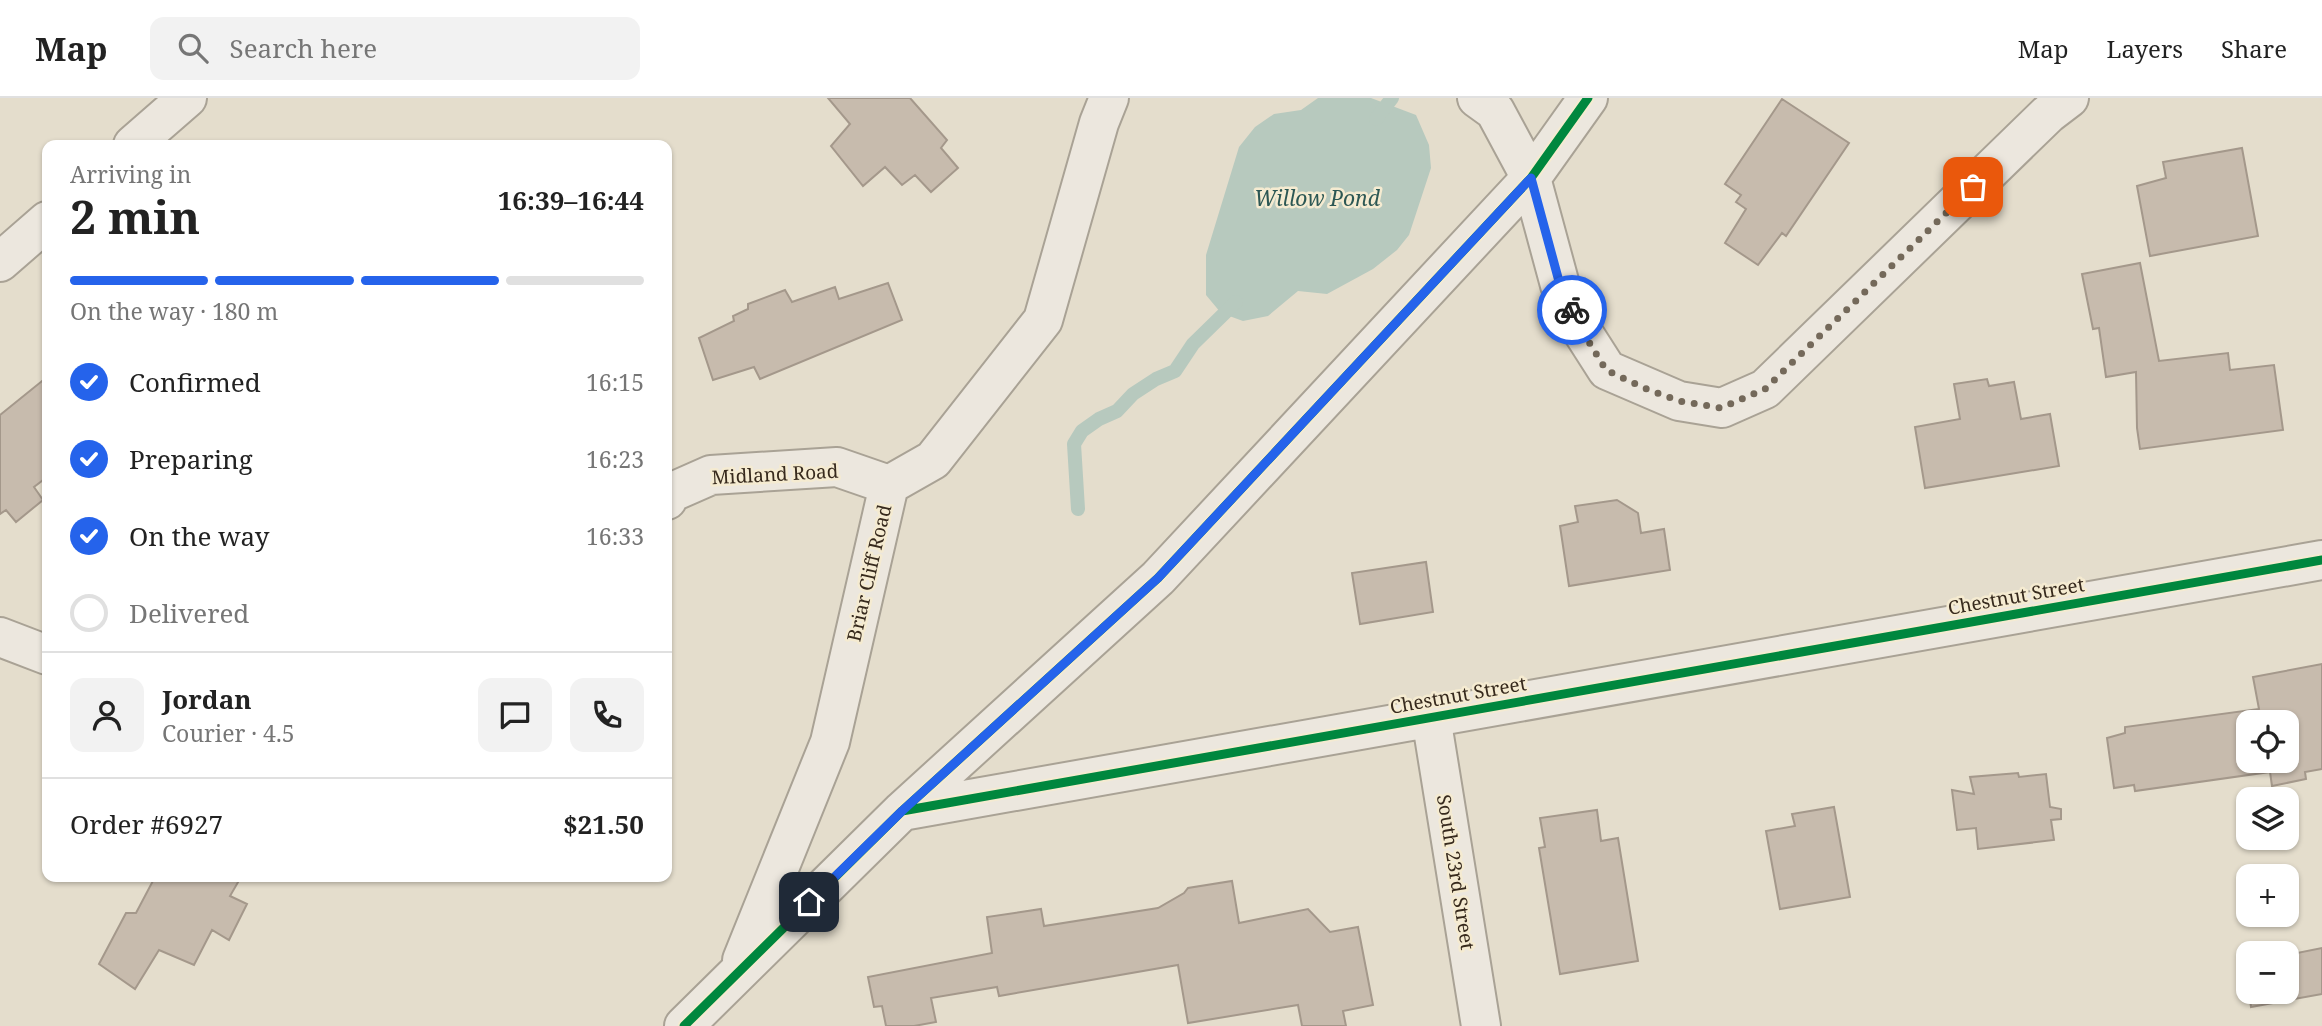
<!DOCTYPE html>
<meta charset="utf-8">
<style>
:root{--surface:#fff;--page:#f2f2f2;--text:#222;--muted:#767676;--line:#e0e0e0;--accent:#2563eb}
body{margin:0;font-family:"Noto Serif",serif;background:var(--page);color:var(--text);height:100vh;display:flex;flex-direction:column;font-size:26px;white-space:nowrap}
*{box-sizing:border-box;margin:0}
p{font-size:23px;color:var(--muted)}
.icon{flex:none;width:38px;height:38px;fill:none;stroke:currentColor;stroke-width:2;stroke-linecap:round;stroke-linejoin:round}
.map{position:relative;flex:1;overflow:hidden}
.details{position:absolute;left:42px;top:42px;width:630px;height:742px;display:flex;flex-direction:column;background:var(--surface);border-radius:14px;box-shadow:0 2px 5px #0004}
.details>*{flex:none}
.controls{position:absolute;left:2236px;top:612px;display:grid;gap:14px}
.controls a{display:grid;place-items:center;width:63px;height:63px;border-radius:14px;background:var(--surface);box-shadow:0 2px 5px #0004;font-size:35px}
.pin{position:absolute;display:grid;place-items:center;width:60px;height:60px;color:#fff;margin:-30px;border-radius:14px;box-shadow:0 4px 10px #0006}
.courier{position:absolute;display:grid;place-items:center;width:70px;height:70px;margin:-35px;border:5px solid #2563eb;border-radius:50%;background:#fff;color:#222;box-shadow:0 2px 9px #0007}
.overview em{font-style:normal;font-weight:700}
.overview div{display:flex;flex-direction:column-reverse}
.overview{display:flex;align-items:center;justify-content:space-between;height:119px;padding:0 28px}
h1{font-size:46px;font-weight:700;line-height:52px}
.bar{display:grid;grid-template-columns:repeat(4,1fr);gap:10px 7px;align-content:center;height:84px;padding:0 28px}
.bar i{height:9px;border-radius:5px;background:var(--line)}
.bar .active{background:var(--accent)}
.bar p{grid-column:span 4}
.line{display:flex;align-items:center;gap:18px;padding:0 28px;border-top:2px solid var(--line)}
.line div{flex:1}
.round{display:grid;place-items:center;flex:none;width:74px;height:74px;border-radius:14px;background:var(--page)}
ol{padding:0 28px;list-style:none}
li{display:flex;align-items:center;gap:21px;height:77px}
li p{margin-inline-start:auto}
li .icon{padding:7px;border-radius:50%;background:var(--accent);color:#fff;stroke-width:4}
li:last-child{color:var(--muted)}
li i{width:38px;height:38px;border:4px solid var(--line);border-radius:50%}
header{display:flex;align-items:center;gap:42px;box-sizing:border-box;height:98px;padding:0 35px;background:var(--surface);border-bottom:2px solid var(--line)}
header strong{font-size:33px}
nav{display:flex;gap:38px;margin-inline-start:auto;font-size:24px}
.search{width:490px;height:63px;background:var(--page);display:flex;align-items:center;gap:18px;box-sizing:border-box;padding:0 24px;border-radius:14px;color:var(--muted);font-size:26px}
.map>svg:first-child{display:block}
.water{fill:#b7c9be}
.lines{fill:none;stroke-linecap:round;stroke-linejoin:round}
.stream{stroke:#b7c9be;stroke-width:14}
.building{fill:#c7bbad;stroke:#a4988b;stroke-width:2;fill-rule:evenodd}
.minor-casing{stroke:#a9a295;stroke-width:42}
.minor{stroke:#ece7de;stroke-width:38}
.cycleway-casing{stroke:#f5ebd1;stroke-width:13}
.cycleway{stroke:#00873e;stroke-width:9}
.done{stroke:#74695a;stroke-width:7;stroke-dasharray:0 12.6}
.route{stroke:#2563eb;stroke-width:9}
.labels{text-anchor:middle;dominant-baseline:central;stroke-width:5;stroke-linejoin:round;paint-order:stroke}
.street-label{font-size:19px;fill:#372a1d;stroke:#f5ebd1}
.water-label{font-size:21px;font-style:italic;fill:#2c5754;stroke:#f5ebd1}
</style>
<header>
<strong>Map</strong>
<div class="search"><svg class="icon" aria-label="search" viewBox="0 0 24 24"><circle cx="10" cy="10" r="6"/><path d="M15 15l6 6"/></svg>Search here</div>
<nav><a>Map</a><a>Layers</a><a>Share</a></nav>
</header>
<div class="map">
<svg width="2322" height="928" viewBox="0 0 2322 928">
<rect width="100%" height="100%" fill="#e4ddcc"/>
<path class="water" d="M 1318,0 L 1371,0 L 1416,17 L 1429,47 L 1431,70 L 1409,137 L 1397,152 L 1373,171 L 1327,196 L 1298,193 L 1268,218 L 1243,223 L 1221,215 L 1206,197 L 1206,157 L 1239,49 L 1255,29 L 1274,16 L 1301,12 Z"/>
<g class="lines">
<path class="stream" d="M 1376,21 L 1392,0
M 1078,411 L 1074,346 L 1082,333 L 1099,321 L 1117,313 L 1133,296 L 1156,281 L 1175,273 L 1193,246 L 1236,204"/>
</g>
<path class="building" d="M 828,0 L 910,0 L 947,42 L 941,50 L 958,70 L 931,94 L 915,77 L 902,87 L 885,69 L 863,88 L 831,48 L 850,26 Z
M 1782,1 L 1849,45 L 1786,138 L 1782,135 L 1758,167 L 1725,145 L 1746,111 L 1736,104 L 1741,97 L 1725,86 Z
M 2242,50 L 2258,138 L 2150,158 L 2137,88 L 2166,80 L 2163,64 Z
M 2140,165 L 2159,263 L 2228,255 L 2230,272 L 2274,267 L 2283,332 L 2140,351 L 2137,330 L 2136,274 L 2106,279 L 2099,230 L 2093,231 L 2082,176 Z
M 888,185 L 902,222 L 760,281 L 754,269 L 713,282 L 699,240 L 734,223 L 733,218 L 748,211 L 748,206 L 785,192 L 792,204 L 835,189 L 839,201 Z
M 47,279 L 47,379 L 34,389 L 43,402 L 16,424 L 6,412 L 0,416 L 0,317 Z
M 1987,281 L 1989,288 L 2014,284 L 2021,321 L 2050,316 L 2059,368 L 1925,390 L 1915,329 L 1960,321 L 1954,286 Z
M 1617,402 L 1638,415 L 1641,435 L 1664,431 L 1670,472 L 1569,488 L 1560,428 L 1578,424 L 1575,408 Z
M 1426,464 L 1433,514 L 1360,526 L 1352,475 Z
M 2322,566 L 2322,671 L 2305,674 L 2306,681 L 2272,688 L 2270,674 L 2135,693 L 2134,687 L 2114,690 L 2107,640 L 2125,635 L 2125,629 L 2259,611 L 2253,579 ZM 2249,625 L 2287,625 L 2287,663 L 2249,663 Z
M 2018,675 L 2019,679 L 2046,676 L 2050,709 L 2061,711 L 2061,721 L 2051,722 L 2054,742 L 1978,751 L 1976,730 L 1957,732 L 1952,692 L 1974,696 L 1970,679 Z
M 1834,709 L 1850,799 L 1780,811 L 1766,733 L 1795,728 L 1792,716 Z
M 1597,712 L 1601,743 L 1618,740 L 1638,863 L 1560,876 L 1539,750 L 1545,749 L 1540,720 Z
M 155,779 L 241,779 L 230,798 L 247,806 L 229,842 L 212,832 L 194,867 L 159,852 L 135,891 L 99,866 L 126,815 L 136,815 Z
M 1232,783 L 1239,825 L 1308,811 L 1330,834 L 1358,829 L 1373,907 L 1343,913 L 1346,928 L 1302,928 L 1298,907 L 1188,925 L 1178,867 L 999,898 L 997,889 L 931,900 L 936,924 L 914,928 L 886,928 L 882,908 L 874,909 L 868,879 L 992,855 L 987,819 L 1041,811 L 1044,828 L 1158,810 L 1184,795 L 1188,790 Z
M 2322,850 L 2322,896 L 2251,909 L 2249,894 L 2287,894 L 2287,857 Z"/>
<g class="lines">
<g class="minor-casing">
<path id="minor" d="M 1477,0 L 1495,13 L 1531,80 L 1560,187 L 1584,236 L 1607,272 L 1679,303 L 1722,310 L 1765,291 L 2048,16 L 2069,0
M 133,47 L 187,0
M 0,164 L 47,123
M 667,402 L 668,396 L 711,377 L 837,369 L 889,387
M 0,539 L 47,557
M 1431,619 L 1481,928
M 902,713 L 2322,462
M 742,862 L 830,644 L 889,387 L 933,362 L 1043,222 L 1099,25 L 1109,0
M 684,928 L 902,713 L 1158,480 L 1531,80 L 1588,0"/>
</g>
<use href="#minor" class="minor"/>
<g class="cycleway-casing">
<path id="cycleway" d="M 902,713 L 2322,462
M 684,928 L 902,713 L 1158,480 L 1531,80 L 1588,0"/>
</g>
<use href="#cycleway" class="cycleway"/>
</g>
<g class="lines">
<path class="done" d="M 1572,212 L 1584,236 L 1606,272 L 1644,290 L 1679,303 L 1721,310 L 1765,291 L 1973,89"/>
<path class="route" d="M 809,804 L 902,713 L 1158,480 L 1531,80 L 1560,187 L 1572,212"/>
</g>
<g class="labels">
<g class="street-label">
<text transform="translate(775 376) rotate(-3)">Midland Road</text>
<text transform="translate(869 475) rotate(-77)">Briar Cliff Road</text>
<text transform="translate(2016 498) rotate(-10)">Chestnut Street</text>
<text transform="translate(1458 597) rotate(-10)">Chestnut Street</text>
<text transform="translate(1456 774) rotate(81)">South 23rd Street</text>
</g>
<g class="water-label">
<text x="1317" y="100">Willow Pond</text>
</g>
</g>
</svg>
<div class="controls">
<a><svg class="icon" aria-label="locate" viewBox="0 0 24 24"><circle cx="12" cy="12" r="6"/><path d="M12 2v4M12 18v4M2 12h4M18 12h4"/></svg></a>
<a><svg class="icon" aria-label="layers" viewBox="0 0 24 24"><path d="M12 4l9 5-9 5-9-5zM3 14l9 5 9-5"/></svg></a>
<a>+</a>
<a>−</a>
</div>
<div class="pin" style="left:1973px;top:89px;background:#ea580c"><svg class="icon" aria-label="bag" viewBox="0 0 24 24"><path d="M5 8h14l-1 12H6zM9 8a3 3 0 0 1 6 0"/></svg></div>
<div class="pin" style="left:809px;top:804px;background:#1f2937"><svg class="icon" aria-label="home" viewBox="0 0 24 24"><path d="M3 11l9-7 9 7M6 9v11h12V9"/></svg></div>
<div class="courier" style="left:1572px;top:212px"><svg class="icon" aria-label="bike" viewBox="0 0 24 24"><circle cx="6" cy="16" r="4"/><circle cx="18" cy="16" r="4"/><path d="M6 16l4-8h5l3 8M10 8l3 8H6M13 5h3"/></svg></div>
<section class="details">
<div class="overview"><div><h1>2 min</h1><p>Arriving in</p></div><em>16:39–16:44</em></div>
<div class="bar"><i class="active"></i><i class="active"></i><i class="active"></i><i></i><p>On the way · 180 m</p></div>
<ol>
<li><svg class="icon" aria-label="check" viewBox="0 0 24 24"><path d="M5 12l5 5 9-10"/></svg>Confirmed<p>16:15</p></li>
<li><svg class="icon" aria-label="check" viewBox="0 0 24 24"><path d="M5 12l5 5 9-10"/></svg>Preparing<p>16:23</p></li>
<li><svg class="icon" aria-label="check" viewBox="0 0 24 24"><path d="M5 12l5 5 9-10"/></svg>On the way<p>16:33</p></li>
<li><i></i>Delivered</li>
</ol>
<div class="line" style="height:126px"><a class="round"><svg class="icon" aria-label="person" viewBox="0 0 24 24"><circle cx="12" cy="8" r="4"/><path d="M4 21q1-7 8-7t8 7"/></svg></a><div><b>Jordan</b><p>Courier · 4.5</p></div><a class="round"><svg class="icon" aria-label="chat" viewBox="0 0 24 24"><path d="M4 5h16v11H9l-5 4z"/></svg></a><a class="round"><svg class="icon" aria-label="phone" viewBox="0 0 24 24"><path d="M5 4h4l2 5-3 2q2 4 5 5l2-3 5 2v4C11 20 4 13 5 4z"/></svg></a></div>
<div class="line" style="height:91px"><div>Order #6927</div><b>$21.50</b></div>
</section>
</div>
